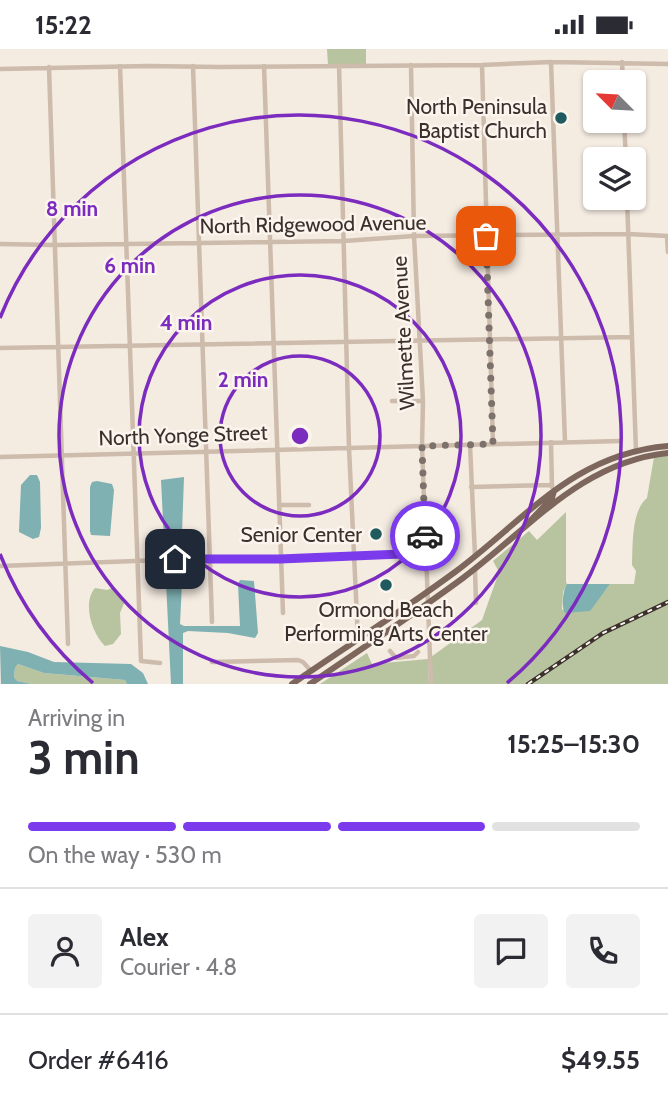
<!DOCTYPE html>
<meta charset="utf-8">
<style>
:root{--surface:#fff;--page:#f2f2f3;--text:#2b2b33;--muted:#7c7c81;--line:#e1e1e2;--accent:#7c3aed}
body{margin:0;font-family:Cabin,sans-serif;background:var(--page);color:var(--text);height:100vh;display:flex;flex-direction:column;font-size:26px;white-space:nowrap}
*{box-sizing:border-box;margin:0}
p{font-size:23px;color:var(--muted)}
.icon{flex:none;width:38px;height:38px;fill:none;stroke:currentColor;stroke-width:2;stroke-linecap:round;stroke-linejoin:round}
.map{position:relative;height:635px;overflow:hidden}
.panel{display:flex;flex-direction:column;background:var(--surface);flex:1}
.panel>*{flex:none}
.needle{width:46px;rotate:294deg}
.fabs{position:absolute;left:583px;top:21px;display:grid;gap:14px}
.fabs a{display:grid;place-items:center;width:63px;height:63px;border-radius:7px;background:var(--surface);box-shadow:0 2px 5px #0004;font-size:35px}
.pin{position:absolute;display:grid;place-items:center;width:60px;height:60px;color:#fff;margin:-30px;border-radius:14px;box-shadow:0 4px 10px #0006}
.courier{position:absolute;display:grid;place-items:center;width:70px;height:70px;margin:-35px;border:5px solid #7c3aed;border-radius:50%;background:#fff;color:#222;box-shadow:0 2px 9px #0007}
.head em{font-style:normal;font-weight:700}
.head div{display:flex;flex-direction:column-reverse}
.head{display:flex;align-items:center;justify-content:space-between;height:119px;padding:0 28px}
h1{font-size:46px;font-weight:700;line-height:52px}
.bar{display:grid;grid-template-columns:repeat(4,1fr);gap:10px 7px;align-content:center;height:84px;padding:0 28px}
.bar i{height:9px;border-radius:5px;background:var(--line)}
.bar .active{background:var(--accent)}
.bar p{grid-column:span 4}
.line{display:flex;align-items:center;gap:18px;padding:0 28px;border-top:2px solid var(--line)}
.line div{flex:1}
.round{display:grid;place-items:center;flex:none;width:74px;height:74px;border-radius:7px;background:var(--page)}
.status{display:flex;justify-content:space-between;align-items:center;height:49px;padding:0 35px;background:var(--surface);direction:ltr}
.status svg{height:19px;fill:currentColor}
.map>svg:first-child{display:block}
.green{fill:#b8c4a0}
.water{fill:#7fb0b2}
.lines{fill:none;stroke-linecap:round;stroke-linejoin:round}
.minor{stroke:#cdbbac;stroke-width:4.5}
.major{stroke:#7d675c;stroke-width:6}
.rail-casing{stroke:#3b302b;stroke-width:4.5}
.rail{stroke:#fbf5ee;stroke-width:2;stroke-dasharray:5;stroke-linecap:butt}
.done{stroke:#7c716b;stroke-width:7;stroke-dasharray:0 12.6}
.route{stroke:#7c3aed;stroke-width:9}
.ring{fill:none;stroke:#7b2cbf;stroke-width:3.5}
.poi-dot{fill:#1f5a5e;stroke:#fbf5ee;stroke-width:2.5}
.labels{text-anchor:middle;dominant-baseline:central;stroke-width:5;stroke-linejoin:round;paint-order:stroke}
.poi-label{font-size:21px;fill:#3b302b;stroke:#fbf5ee;text-anchor:end}
.street-label{font-size:21px;fill:#3b302b;stroke:#fbf5ee}
.centre{fill:#7b2cbf;stroke:#fbf5ee;stroke-width:3.5}
.ring-label{font-size:21px;text-anchor:middle;font-weight:bold;fill:#7b2cbf;stroke:#fbf5ee;stroke-width:5;stroke-linejoin:round;paint-order:stroke}
</style>
<div class="status"><b>15:22</b><svg viewBox="0 0 49 12"><path d="M0 12V9h3v3zM5 12V6h3v6zM10 12V3h3v9zM15 12V0h3v12zM26 1h20v11H26zM47 4h2v5h-2z"/></svg></div>
<div class="map">
<svg width="668" height="635" viewBox="0 0 668 635">
<rect width="100%" height="100%" fill="#f4ebe1"/>
<path class="green" d="M 327,0 L 366,0 L 366,16 L 328,16 Z
M 668,406 L 668,635 L 433,635 L 431,608 L 482,571 L 499,523 L 493,512 L 529,482 L 537,491 L 566,463 L 566,533 L 567,535 L 563,543 L 562,561 L 604,543 L 610,535 L 634,535 L 636,522 L 632,516 C 633,497 631,462 647,449 L 654,408 Z
M 95,539 L 107,541 L 112,539 L 125,552 L 120,564 L 121,585 L 113,595 L 105,597 C 92,585 82,554 95,539 Z
M 367,604 L 372,615 L 428,610 L 429,635 L 320,635 Z
M 18,615 L 44,624 L 125,631 L 127,635 L 32,635 L 17,632 L 14,628 L 15,619 Z"/>
<path class="water" d="M 30,426 L 37,426 L 40,433 L 41,479 L 39,488 L 33,490 L 19,483 L 21,436 Z
M 184,428 L 182,484 L 181,487 L 169,489 L 171,533 L 182,534 L 180,575 L 184,577 L 240,577 L 238,535 L 240,531 L 254,532 L 258,584 L 255,589 L 228,584 L 188,582 L 183,584 L 183,635 L 171,635 L 161,431 Z
M 97,432 L 112,435 L 114,441 L 110,487 L 91,486 L 90,482 L 90,438 L 92,433 Z
M 567,535 L 610,535 L 590,562 L 565,564 C 561,558 563,541 567,535 Z
M 0,597 L 28,603 L 54,613 L 131,615 L 143,624 L 148,635 L 127,635 L 125,631 L 44,624 L 18,615 L 15,619 L 14,628 L 17,632 L 32,635 L 1,635 Z"/>
<g class="lines">
<path class="minor" d="M 551,13 L 565,393
M 622,13 L 623,33
M 339,16 L 349,399 L 358,590
M 411,16 L 414,187 L 423,352 L 422,397 L 431,635
M 482,16 L 493,395
M 120,17 L 141,612 L 160,614
M 193,17 L 212,573
M 264,17 L 283,564
M 49,18 L 68,595
M 0,20 L 148,17 L 219,18 L 482,16 L 551,13 L 668,15
M 624,72 L 626,110
M 627,149 L 636,402
M 667,187 L 668,203
M 0,195 L 54,196 L 344,192 L 414,187 L 628,185 L 668,187
M 0,299 L 632,288
M 392,352 L 423,352
M 551,393 L 552,438
M 470,396 L 475,507
M 0,408 L 620,392
M 471,438 L 551,436
M 279,456 L 309,456
M 175,510 L 280,510 L 426,504
M 0,517 L 162,511
M 475,521 L 476,554
M 390,602 L 396,609 L 414,607 L 418,603
M 212,613 L 298,611 L 303,613 L 311,622"/>
<path class="major" d="M 530,472 L 552,449 L 554,442
M 292,635 C 346,598 402,562 455,523 C 526,470 573,405 668,397
M 310,635 C 361,600 413,566 463,529 C 529,480 581,413 668,404"/>
<g class="rail-casing">
<path id="rail" d="M 528,635 L 603,584 L 668,553"/>
</g>
<use href="#rail" class="rail"/>
</g>
<g class="lines">
<path class="done" d="M 425,487 L 422,397 L 493,395 L 486,187"/>
<path class="route" d="M 175,510 L 280,510 L 426,504 L 425,487"/>
</g>
<g class="ring">
<circle cx="300" cy="387" r="80"/>
<circle cx="300" cy="387" r="161"/>
<circle cx="300" cy="387" r="241"/>
<path d="M93 634A322 322 0 0 1 0 505M0 269A322 322 0 1 1 507 634"/>
</g>
<g class="poi-dot">
<circle cx="561" cy="69" r="7"/>
<circle cx="376" cy="485" r="7"/>
<circle cx="386" cy="536" r="7"/>
</g>
<g class="labels">
<g class="poi-label">
<text x="547" y="57">North Peninsula<tspan x="547" dy="24">Baptist Church</tspan></text>
<text x="362" y="485">Senior Center</text>
<text x="386" y="560" text-anchor="middle">Ormond Beach<tspan x="386" dy="24">Performing Arts Center</tspan></text>
</g>
<g class="street-label">
<text transform="translate(313 175) rotate(-1)">North Ridgewood Avenue</text>
<text transform="translate(403 284) rotate(-93)">Wilmette Avenue</text>
<text transform="translate(183 386) rotate(-2)">North Yonge Street</text>
</g>
</g>
<circle cx="300" cy="387" r="10" class="centre"/>
<g class="ring-label">
<text x="72" y="167">8 min</text>
<text x="130" y="224">6 min</text>
<text x="186" y="281">4 min</text>
<text x="243" y="338">2 min</text>
</g>
</svg>
<div class="fabs">
<a><svg class="needle" viewBox="-14 -14 28 28"><path d="M0-13l5 13h-10z" fill="#e53935"/><path d="M0 13l5-13h-10z" fill="#7c7c81"/></svg></a>
<a><svg class="icon" aria-label="layers" viewBox="0 0 24 24"><path d="M12 4l9 5-9 5-9-5zM3 14l9 5 9-5"/></svg></a>
</div>
<div class="pin" style="left:486px;top:187px;background:#ea580c"><svg class="icon" aria-label="bag" viewBox="0 0 24 24"><path d="M5 8h14l-1 12H6zM9 8a3 3 0 0 1 6 0"/></svg></div>
<div class="pin" style="left:175px;top:510px;background:#1f2937"><svg class="icon" aria-label="home" viewBox="0 0 24 24"><path d="M3 11l9-7 9 7M6 9v11h12V9"/></svg></div>
<div class="courier" style="left:425px;top:487px"><svg class="icon" aria-label="car" viewBox="0 0 24 24"><path d="M5 17H2v-5l4-1 3-4h7l3 4 3 1v5h-3M9 17h6M6 11h13"/><circle cx="7" cy="17" r="2"/><circle cx="17" cy="17" r="2"/></svg></div>
</div>
<section class="panel">
<div class="head"><div><h1>3 min</h1><p>Arriving in</p></div><em>15:25–15:30</em></div>
<div class="bar"><i class="active"></i><i class="active"></i><i class="active"></i><i></i><p>On the way · 530 m</p></div>
<div class="line" style="height:126px"><a class="round"><svg class="icon" aria-label="person" viewBox="0 0 24 24"><circle cx="12" cy="8" r="4"/><path d="M4 21q1-7 8-7t8 7"/></svg></a><div><b>Alex</b><p>Courier · 4.8</p></div><a class="round"><svg class="icon" aria-label="chat" viewBox="0 0 24 24"><path d="M4 5h16v11H9l-5 4z"/></svg></a><a class="round"><svg class="icon" aria-label="phone" viewBox="0 0 24 24"><path d="M5 4h4l2 5-3 2q2 4 5 5l2-3 5 2v4C11 20 4 13 5 4z"/></svg></a></div>
<div class="line" style="height:91px"><div>Order #6416</div><b>$49.55</b></div>
</section>
